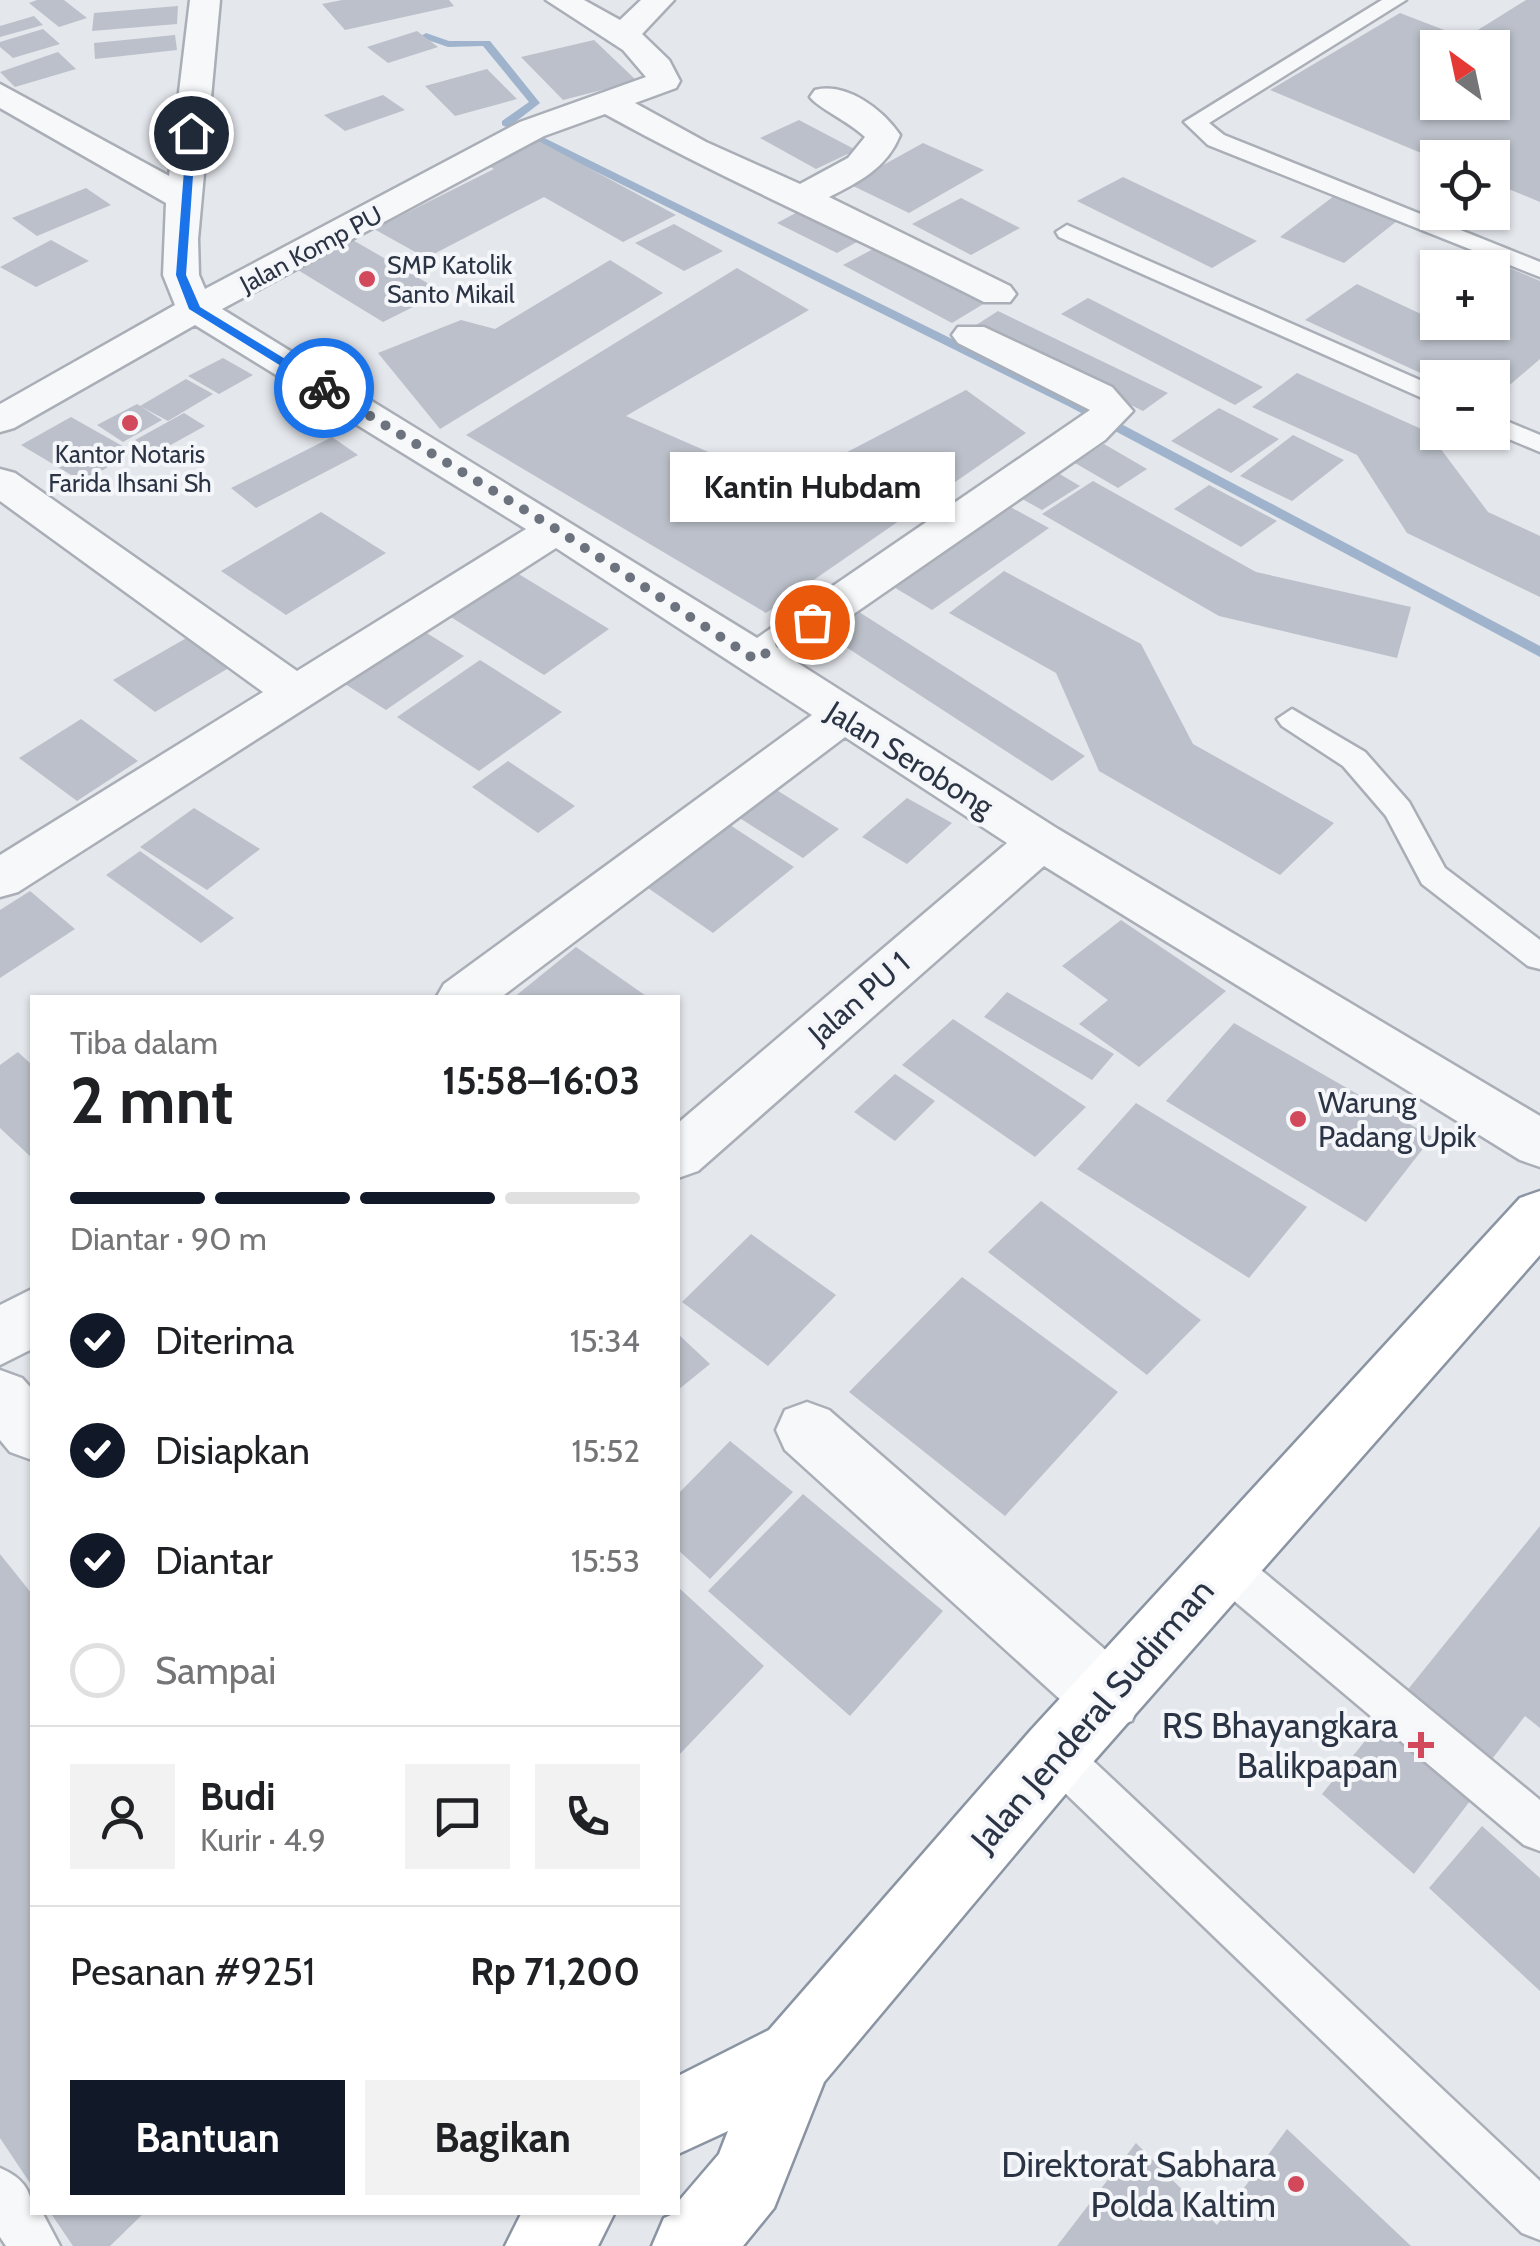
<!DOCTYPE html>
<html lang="id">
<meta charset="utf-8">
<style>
:root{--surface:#fff;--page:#f2f2f2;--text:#202124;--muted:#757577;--line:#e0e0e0;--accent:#111827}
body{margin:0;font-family:Cabin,sans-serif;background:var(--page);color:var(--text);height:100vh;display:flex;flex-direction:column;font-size:38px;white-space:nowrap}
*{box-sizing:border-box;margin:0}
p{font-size:32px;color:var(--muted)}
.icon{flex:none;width:55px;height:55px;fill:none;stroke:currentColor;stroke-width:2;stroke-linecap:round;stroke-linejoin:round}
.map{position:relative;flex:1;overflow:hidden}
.drawer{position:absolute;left:30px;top:995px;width:650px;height:1220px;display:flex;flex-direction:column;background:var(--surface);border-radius:0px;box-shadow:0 2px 8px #0004}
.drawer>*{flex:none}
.needle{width:65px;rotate:327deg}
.buttons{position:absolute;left:1420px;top:30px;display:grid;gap:20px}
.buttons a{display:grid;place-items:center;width:90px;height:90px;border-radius:0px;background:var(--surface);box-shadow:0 2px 8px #0004;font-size:50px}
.pin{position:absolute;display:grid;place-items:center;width:85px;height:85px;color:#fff;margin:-42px;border:5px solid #fff;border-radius:50%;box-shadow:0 2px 10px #0007}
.courier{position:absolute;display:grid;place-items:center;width:100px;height:100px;margin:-50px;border:8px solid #1a73e8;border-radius:50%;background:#fff;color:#222;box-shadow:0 2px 12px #0007}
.bubble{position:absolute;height:70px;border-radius:0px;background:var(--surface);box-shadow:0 2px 8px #0004;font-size:32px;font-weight:700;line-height:70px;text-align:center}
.summary em{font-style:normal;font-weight:700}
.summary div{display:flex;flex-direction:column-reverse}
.summary{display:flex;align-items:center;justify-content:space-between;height:170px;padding:0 40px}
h1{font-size:65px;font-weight:700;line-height:75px}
.bar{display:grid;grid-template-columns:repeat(4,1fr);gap:15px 10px;align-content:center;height:120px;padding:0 40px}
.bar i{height:12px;border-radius:8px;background:var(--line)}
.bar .current{background:var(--accent)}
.bar p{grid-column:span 4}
.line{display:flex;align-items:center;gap:25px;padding:0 40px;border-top:2px solid var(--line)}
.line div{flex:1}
.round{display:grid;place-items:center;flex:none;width:105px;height:105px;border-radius:0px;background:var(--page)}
ol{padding:0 40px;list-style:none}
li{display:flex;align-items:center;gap:30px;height:110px}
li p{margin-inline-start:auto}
li .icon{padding:10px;border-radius:50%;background:var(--accent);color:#fff;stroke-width:4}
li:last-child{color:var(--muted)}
li i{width:55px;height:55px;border:5px solid var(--line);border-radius:50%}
.primary-button{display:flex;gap:20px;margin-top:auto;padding:20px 40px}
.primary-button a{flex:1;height:115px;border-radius:0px;background:var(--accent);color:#fff;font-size:40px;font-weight:700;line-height:115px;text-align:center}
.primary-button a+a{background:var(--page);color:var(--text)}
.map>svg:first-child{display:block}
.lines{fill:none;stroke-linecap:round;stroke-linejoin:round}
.stream{fill:#9fb4cc;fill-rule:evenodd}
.building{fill:#bbc0ca;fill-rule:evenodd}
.service-casing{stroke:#a9aeb7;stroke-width:5}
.minor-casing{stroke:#a9aeb7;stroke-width:5}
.trunk-casing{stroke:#8b94a3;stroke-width:5}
.service{fill:#f7f8fa;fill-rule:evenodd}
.minor{fill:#f7f8fa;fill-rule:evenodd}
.trunk{fill:#fff;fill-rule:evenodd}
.route{fill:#1a73e8}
.done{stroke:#6c737f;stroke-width:10;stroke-dasharray:0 18}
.poi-dot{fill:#d1495b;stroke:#f4f6f9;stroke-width:4}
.labels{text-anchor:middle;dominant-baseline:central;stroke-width:8;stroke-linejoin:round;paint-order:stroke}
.far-street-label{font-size:25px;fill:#2b3445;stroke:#f4f6f9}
.far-poi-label{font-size:25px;fill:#2b3445;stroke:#f4f6f9;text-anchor:start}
.street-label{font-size:30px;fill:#2b3445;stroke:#f4f6f9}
.poi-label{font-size:30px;fill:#2b3445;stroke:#f4f6f9;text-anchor:start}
.near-street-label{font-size:35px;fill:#2b3445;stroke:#f4f6f9}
.near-poi-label{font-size:35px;fill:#2b3445;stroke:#f4f6f9;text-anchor:end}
</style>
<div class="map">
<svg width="1540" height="2246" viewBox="0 0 1540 2246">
<rect width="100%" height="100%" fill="#e4e7ec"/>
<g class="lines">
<path class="stream" d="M 426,33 L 449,41 L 490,41 L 540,103 L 514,123 L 1076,400 L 1540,646 L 1540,657 L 1068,406 L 502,125 L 502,121 L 529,102 L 483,46 L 448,47 L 422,38 L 421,36 Z"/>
</g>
<path class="building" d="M 37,0 L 64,0 L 87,18 L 59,27 L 29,3 Z
M 342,0 L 449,0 L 454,6 L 345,30 L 322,4 Z
M 1526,0 L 1540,0 L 1540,202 L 1492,182 L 1492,158 L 1438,160 L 1270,90 L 1400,13 L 1465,38 ZM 1438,48 L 1492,48 L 1492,102 L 1438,102 Z
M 178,6 L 177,24 L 92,31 L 94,13 Z
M 34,16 L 43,25 L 0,37 L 0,26 Z
M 43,29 L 60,44 L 13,58 L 0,47 L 0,42 Z
M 417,31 L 438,47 L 388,63 L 367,47 Z
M 175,35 L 177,50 L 95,59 L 94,43 Z
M 594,40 L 637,81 L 563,100 L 521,57 Z
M 58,52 L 76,69 L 15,87 L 0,72 Z
M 487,69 L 517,99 L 455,116 L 425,86 Z
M 383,95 L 405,110 L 345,131 L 324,115 Z
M 799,120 L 856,150 L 816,169 L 760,138 Z
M 533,138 L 676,215 L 623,242 L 544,197 L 426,258 L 374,229 L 494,169 L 481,162 Z
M 923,143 L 984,170 L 909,213 L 849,184 Z
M 1123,177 L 1257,241 L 1212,268 L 1077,201 Z
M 86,188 L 111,205 L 37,236 L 12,218 Z
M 1334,196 L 1397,221 L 1344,263 L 1280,237 Z
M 961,198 L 1020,228 L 971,255 L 912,224 Z
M 807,207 L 866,237 L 837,253 L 777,223 Z
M 674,224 L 723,251 L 684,271 L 635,243 Z
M 351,239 L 443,292 L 383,322 L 293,267 Z
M 51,240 L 89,261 L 36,287 L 0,267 Z
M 877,247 L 985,303 L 952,323 L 843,265 Z
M 1482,256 L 1540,281 L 1540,359 L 1492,400 L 1492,378 L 1438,378 L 1438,381 L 1305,320 L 1357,284 L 1438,322 L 1492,322 L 1492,268 L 1468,268 Z
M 610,260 L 663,293 L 440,429 L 378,353 L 461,320 L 495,329 Z
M 737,268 L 809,310 L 626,416 L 784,485 L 966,390 L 1026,433 L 766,613 L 466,435 Z
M 1088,298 L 1263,387 L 1235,405 L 1061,314 Z
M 998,311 L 1168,393 L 1143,411 L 973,327 Z
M 223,358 L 253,375 L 219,394 L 188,376 Z
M 1297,373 L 1428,432 L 1488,512 L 1540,536 L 1540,597 L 1407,533 L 1357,455 L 1252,407 Z
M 186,379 L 213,394 L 168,421 L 140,406 Z
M 137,404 L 162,420 L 123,442 L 97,425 Z
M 1219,408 L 1279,439 L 1231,473 L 1171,441 Z
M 184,413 L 205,426 L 156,453 L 135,440 Z
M 71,417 L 133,452 L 83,482 L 21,445 Z
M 1293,435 L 1344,460 L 1292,501 L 1240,476 Z
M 332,437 L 358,455 L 256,508 L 231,488 Z
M 1104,444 L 1147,469 L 1118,488 L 1075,463 Z
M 1053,470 L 1080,486 L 1042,510 L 1015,495 Z
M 1093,481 L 1256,572 L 1411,607 L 1397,658 L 1219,616 L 1042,514 Z
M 1209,485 L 1277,521 L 1241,547 L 1174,509 Z
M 1003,503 L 1049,528 L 932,610 L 887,583 Z
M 321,512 L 386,553 L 286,615 L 221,571 Z
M 507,567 L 609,629 L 544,675 L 441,611 Z
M 1004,571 L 1141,644 L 1193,744 L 1334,823 L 1280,875 L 1099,771 L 1056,673 L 949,613 Z
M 856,610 L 1085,756 L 1052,781 L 823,632 Z
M 412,624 L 464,656 L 386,710 L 334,677 Z
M 190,636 L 232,666 L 155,712 L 113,680 Z
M 480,660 L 562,712 L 479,771 L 397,717 Z
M 81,719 L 138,761 L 77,801 L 19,758 Z
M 508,761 L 575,806 L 538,833 L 472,787 Z
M 775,789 L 839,829 L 803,858 L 738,817 Z
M 907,798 L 952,823 L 907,864 L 862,837 Z
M 194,808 L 260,849 L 207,890 L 140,847 Z
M 730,825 L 794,867 L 713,933 L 648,888 Z
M 140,851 L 234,918 L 201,943 L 106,875 Z
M 30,891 L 75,929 L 0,978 L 0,910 Z
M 1121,920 L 1226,991 L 1139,1067 L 1079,1024 L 1108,1000 L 1062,966 Z
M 576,947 L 649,998 L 513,998 Z
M 1007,992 L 1114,1054 L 1092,1080 L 984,1017 Z
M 953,1019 L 1086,1107 L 1035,1157 L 902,1065 Z
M 1234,1023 L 1432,1137 L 1366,1222 L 1166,1101 Z
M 18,1052 L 32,1065 L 32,1158 L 0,1128 L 0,1065 Z
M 895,1074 L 935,1101 L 895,1141 L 854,1112 Z
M 1136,1103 L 1307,1207 L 1249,1278 L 1077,1169 Z
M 1041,1201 L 1201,1320 L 1147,1375 L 988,1252 Z
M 751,1234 L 836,1295 L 768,1366 L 682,1302 Z
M 962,1277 L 1118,1392 L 1005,1516 L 849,1392 Z
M 678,1334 L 710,1364 L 678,1390 Z
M 730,1441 L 793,1492 L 710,1579 L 678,1550 L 678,1494 Z
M 803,1494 L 943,1611 L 850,1716 L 708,1591 Z
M 1540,1526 L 1540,1728 L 1525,1716 L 1486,1767 L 1401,1698 Z
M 0,1554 L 32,1594 L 32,2186 L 0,2138 Z
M 678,1587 L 764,1666 L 678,1756 Z
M 1378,1725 L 1470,1801 L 1414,1874 L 1322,1794 Z
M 1482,1826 L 1540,1878 L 1540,1991 L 1429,1888 Z
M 1287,2129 L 1411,2246 L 1057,2246 L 1136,2143 L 1217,2225 Z
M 50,2212 L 145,2212 L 110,2246 L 73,2246 Z"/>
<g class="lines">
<g class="service-casing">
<path id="service" d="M 1382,0 L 1406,0 L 1209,123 L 1224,135 L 1540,262 L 1540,277 L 1208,145 L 1184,122 Z
M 1067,225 L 1438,388 L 1438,405 L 1059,237 L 1056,232 Z
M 1492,415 L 1540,435 L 1540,452 L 1492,432 Z
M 1292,709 L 1365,752 L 1409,802 L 1445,868 L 1540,940 L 1540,969 L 1528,966 L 1422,884 L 1386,816 L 1343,766 L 1282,726 L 1277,719 Z
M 1223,1546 L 1238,1551 L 1540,1800 L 1540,1851 L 1524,1845 L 1208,1579 L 1202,1565 L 1208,1551 Z
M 1055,1732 L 1070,1739 L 1540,2181 L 1540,2240 L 1522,2233 L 1040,1769 L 1033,1754 L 1040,1739 Z
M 0,2168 C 21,2177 32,2189 32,2212 L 42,2212 L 60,2246 L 6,2246 L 0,2237 Z"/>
</g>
<g class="minor-casing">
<path id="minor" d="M 190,0 L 220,0 L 198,239 L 199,275 L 205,289 L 520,122 L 646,77 L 623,50 L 546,0 L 584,0 L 620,20 L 641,0 L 674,0 L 642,34 L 669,60 L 680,81 L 676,88 L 635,103 L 706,142 L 800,184 L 848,158 L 865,137 C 850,122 818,108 810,97 L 815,90 C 847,82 883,110 900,135 C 887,168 859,182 829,197 L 1010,286 L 1016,294 L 1010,302 L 984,302 C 858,238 728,182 605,114 L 544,136 L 222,309 L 757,638 L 1090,410 L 958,343 L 952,335 L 958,327 L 984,327 L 1112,387 L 1133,411 L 1105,440 L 790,658 L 1058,829 L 1540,1116 L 1540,1167 L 1520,1160 L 1044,866 L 698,1171 L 678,1178 L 678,1123 L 1007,843 L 845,737 L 500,998 L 436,998 L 444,984 L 812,715 L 556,548 L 18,892 L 0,897 L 0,855 L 263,692 L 0,501 L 0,469 L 15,473 L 297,671 L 526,529 L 195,325 L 14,428 L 0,432 L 0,404 L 175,305 L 163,275 L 166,203 L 0,108 L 0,84 L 169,176 Z
M 32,1289 L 32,1349 L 0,1365 L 0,1305 Z
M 0,1370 L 22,1378 L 32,1389 L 32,1460 L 10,1452 L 0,1440 Z
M 807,1402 L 829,1410 L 1132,1673 L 1142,1697 L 1132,1721 L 1108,1730 L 1084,1721 L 785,1450 L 776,1430 L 785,1410 Z"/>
</g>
<g class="trunk-casing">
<path id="trunk" d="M 1540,1191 L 1540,1255 L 1079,1778 L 824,2082 L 774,2208 L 743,2246 L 652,2246 L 664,2218 L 678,2212 L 678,2202 L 719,2154 L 728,2131 L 678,2154 L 678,2076 L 769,2030 L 1031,1730 L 1520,1198 Z
M 522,2212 L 615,2212 L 598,2246 L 505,2246 Z"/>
</g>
<use href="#service" class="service"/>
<use href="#minor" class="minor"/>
<use href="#trunk" class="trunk"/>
</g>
<path class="route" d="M 187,131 L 196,133 L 186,275 L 200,307 L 328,385 L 328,390 L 320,390 L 189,309 L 176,275 Z"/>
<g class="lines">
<path class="done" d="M 324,388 L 556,529 L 756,660 L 812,622"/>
</g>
<g class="poi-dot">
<circle cx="367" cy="279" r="10"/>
<circle cx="130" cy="423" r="10"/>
<circle cx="1298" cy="1119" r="10"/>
<path d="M1416 1730h10v10h10v10h-10v10h-10v-10h-10v-10h10z"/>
<circle cx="1296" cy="2184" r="10"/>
</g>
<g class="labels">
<g class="far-street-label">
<text transform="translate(311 249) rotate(-28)">Jalan Komp PU</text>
</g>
<g class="far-poi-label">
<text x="387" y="265">SMP Katolik<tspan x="387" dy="29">Santo Mikail</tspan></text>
<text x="130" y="454" text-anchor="middle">Kantor Notaris<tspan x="130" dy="29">Farida Ihsani Sh</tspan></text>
</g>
<g class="street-label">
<text transform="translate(910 759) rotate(32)">Jalan Serobong</text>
<text transform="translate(859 998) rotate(-41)">Jalan PU 1</text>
</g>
<g class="poi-label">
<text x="1318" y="1102">Warung<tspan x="1318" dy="34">Padang Upik</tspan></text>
</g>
<g class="near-street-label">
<text transform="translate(1092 1715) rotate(-49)">Jalan Jenderal Sudirman</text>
</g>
<g class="near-poi-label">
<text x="1398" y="1725">RS Bhayangkara<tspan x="1398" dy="40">Balikpapan</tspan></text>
<text x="1276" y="2164">Direktorat Sabhara<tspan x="1276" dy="40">Polda Kaltim</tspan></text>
</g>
</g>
</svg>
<div class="buttons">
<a><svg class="needle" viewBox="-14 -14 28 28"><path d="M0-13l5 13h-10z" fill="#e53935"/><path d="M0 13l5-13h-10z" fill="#757577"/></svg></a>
<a><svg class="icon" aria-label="locate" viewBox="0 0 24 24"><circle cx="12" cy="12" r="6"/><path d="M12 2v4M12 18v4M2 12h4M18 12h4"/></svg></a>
<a>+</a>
<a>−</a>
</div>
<div class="pin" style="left:812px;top:622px;background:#ea580c"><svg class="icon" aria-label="bag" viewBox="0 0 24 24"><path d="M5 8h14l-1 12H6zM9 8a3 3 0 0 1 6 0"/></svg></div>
<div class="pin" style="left:191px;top:133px;background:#1f2937"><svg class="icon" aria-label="home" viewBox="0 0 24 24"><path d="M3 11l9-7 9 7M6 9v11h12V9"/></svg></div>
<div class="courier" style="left:324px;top:388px"><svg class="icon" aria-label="bike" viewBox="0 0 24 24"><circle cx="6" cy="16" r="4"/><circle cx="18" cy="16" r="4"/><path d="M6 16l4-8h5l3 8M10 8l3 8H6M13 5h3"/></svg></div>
<div class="bubble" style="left:670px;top:452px;width:285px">Kantin Hubdam</div>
<section class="drawer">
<div class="summary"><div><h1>2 mnt</h1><p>Tiba dalam</p></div><em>15:58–16:03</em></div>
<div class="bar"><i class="current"></i><i class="current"></i><i class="current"></i><i></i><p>Diantar · 90 m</p></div>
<ol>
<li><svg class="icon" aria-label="check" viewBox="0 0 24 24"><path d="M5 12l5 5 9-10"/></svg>Diterima<p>15:34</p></li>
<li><svg class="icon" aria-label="check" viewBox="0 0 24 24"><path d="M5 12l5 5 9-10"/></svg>Disiapkan<p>15:52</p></li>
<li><svg class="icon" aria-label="check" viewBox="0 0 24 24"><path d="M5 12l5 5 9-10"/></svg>Diantar<p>15:53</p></li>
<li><i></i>Sampai</li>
</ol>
<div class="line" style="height:180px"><a class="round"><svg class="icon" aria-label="person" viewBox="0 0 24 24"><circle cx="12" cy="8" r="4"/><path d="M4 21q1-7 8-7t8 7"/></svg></a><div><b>Budi</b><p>Kurir · 4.9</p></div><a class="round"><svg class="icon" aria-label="chat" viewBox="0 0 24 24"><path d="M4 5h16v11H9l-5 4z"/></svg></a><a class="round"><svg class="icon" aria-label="phone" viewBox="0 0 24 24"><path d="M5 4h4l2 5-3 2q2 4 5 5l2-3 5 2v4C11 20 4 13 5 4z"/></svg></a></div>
<div class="line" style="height:130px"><div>Pesanan #9251</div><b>Rp 71,200</b></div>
<div class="primary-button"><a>Bantuan</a><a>Bagikan</a></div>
</section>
</div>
